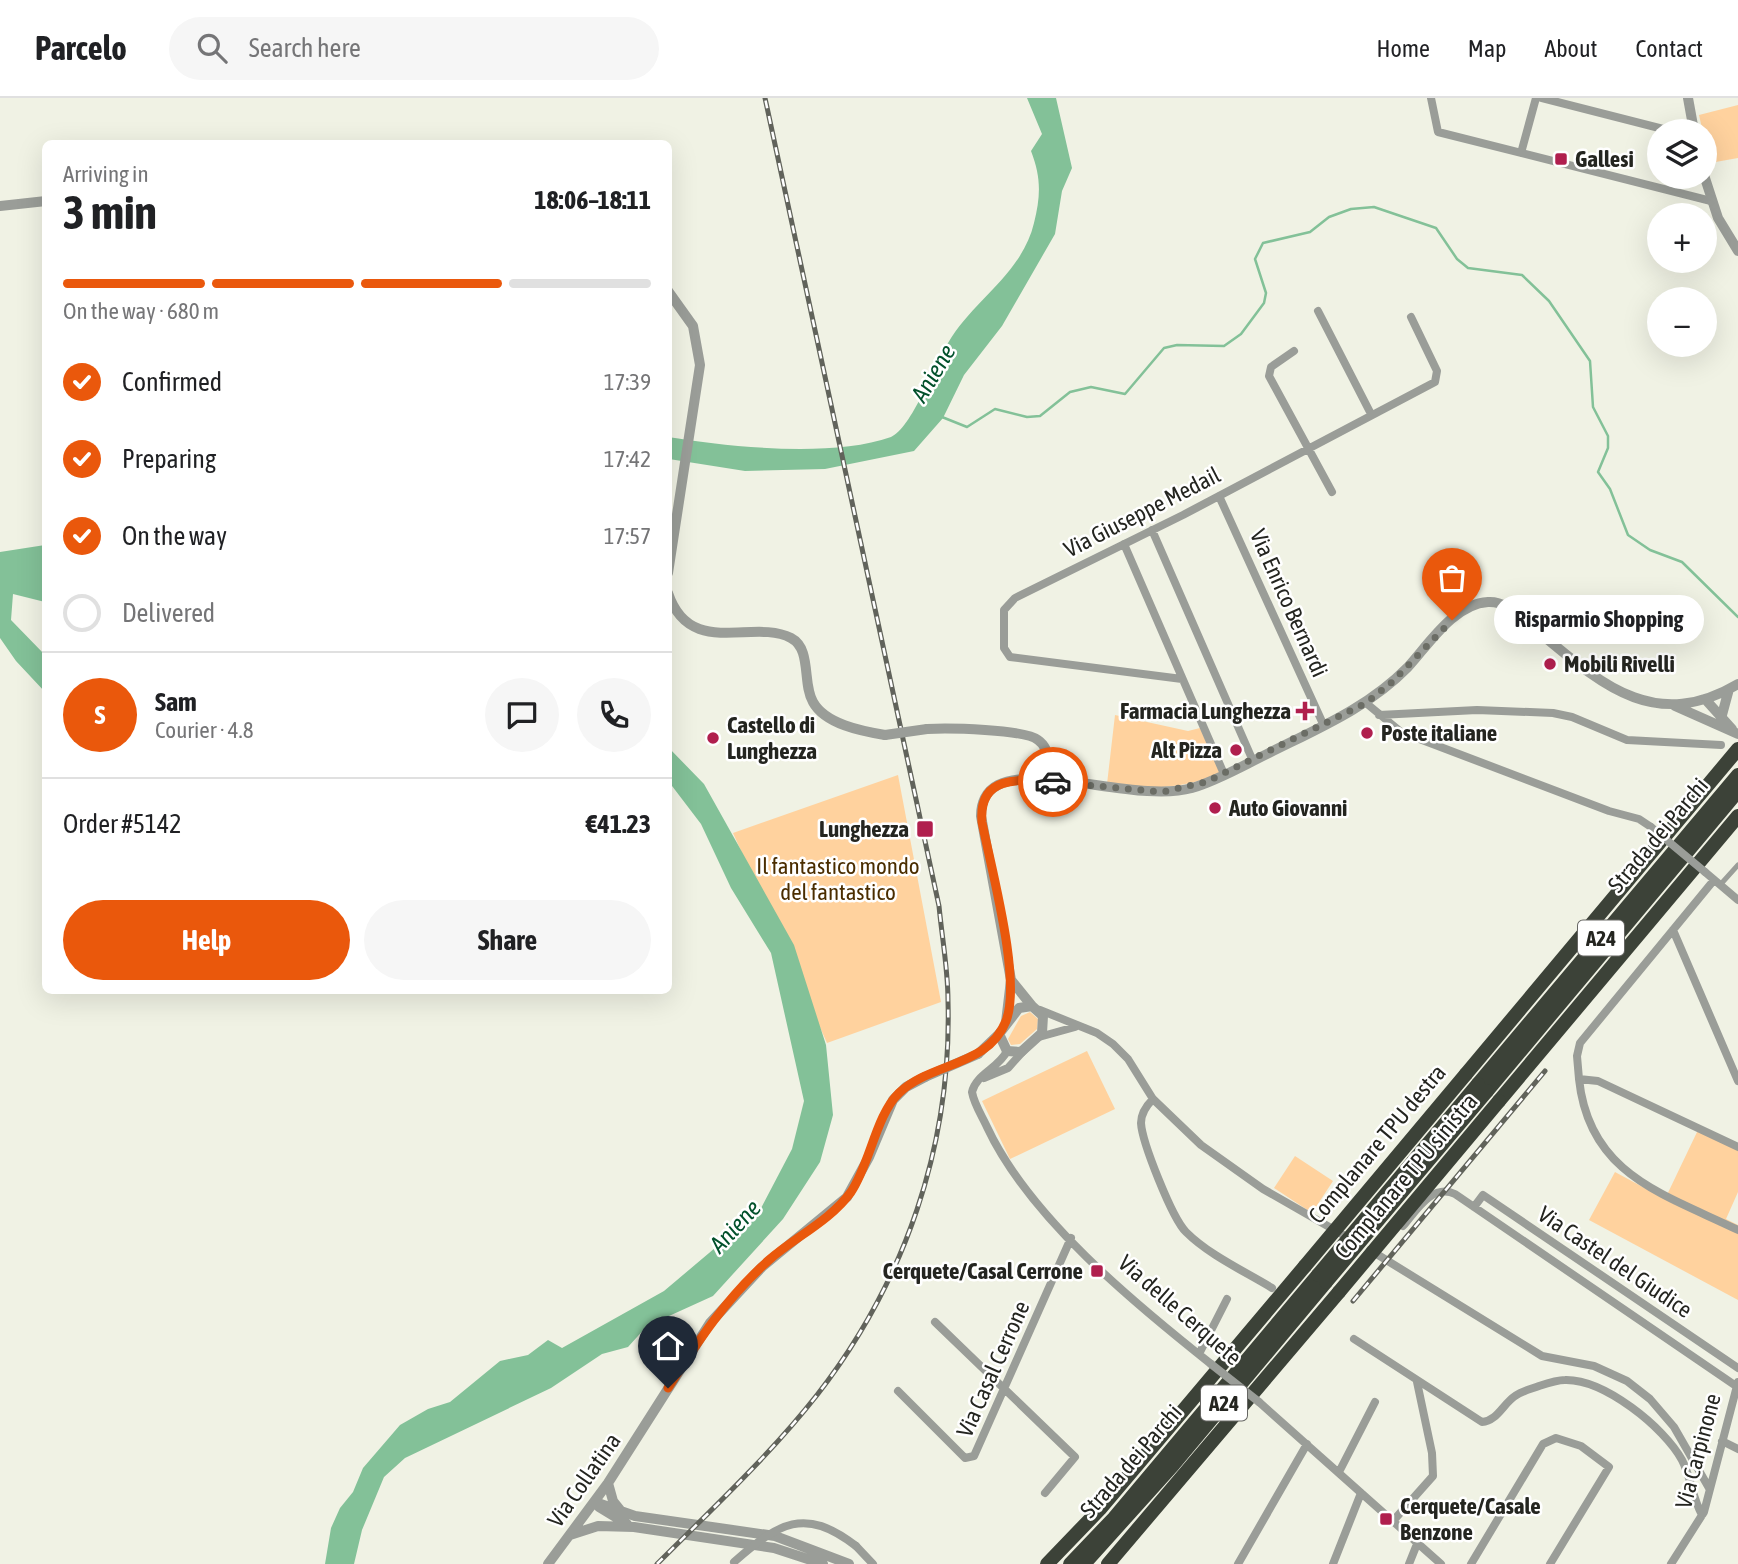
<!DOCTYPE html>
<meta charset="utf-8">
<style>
:root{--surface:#fff;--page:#f6f6f6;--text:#202124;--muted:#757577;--line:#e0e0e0;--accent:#ea580c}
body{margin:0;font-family:"Asap Condensed",sans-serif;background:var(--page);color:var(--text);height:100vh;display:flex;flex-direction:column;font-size:26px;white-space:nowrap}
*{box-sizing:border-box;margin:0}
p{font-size:23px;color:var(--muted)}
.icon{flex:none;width:38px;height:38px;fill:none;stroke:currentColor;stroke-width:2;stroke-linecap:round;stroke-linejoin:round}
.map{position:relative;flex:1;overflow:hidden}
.panel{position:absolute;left:42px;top:42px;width:630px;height:854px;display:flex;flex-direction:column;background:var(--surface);border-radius:10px;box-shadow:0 7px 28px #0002}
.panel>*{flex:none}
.tools{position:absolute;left:1647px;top:21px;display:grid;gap:14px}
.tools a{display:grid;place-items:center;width:70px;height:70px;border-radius:50%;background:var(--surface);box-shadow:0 7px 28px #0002;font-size:35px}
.pin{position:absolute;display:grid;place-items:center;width:60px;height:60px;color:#fff;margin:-72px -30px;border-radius:50% 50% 50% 0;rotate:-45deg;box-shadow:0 0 7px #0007}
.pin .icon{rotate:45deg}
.courier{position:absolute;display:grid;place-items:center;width:70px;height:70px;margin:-35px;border:5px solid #ea580c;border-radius:50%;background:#fff;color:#222;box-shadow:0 2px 9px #0007}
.bubble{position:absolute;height:49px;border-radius:24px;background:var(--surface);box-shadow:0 7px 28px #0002;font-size:23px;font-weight:700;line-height:49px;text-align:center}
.summary em{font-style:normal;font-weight:700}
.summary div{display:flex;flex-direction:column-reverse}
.summary{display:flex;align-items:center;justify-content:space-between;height:119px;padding:0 21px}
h1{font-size:46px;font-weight:700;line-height:52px}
.bar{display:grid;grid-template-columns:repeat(4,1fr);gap:10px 7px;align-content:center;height:84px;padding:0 21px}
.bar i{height:9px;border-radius:5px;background:var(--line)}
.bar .selected{background:var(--accent)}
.bar p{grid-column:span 4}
.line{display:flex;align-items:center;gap:18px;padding:0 21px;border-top:2px solid var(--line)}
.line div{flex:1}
.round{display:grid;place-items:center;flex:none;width:74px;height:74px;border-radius:37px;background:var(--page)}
ol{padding:0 21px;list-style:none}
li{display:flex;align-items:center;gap:21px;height:77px}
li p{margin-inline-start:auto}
li .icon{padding:7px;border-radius:50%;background:var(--accent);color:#fff;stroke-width:4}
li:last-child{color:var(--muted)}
li i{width:38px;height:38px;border:4px solid var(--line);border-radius:50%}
.action{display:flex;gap:14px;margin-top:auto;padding:14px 21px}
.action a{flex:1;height:80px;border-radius:42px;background:var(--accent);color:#fff;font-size:28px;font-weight:700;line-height:80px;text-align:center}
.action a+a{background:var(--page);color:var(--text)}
header{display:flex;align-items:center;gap:42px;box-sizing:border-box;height:98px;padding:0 35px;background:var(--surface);border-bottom:2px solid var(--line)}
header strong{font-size:33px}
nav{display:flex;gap:38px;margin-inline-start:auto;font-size:24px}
.search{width:490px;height:63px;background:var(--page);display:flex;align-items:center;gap:18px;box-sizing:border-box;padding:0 24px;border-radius:38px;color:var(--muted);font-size:26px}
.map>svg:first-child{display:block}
.green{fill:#ffd29e}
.water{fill:#83c198}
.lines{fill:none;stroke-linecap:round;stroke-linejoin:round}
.stream{stroke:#83c198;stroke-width:2.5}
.pedestrian{stroke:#9a9d98;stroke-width:5}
.minor{stroke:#9a9d98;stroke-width:8}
.tertiary{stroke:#9a9d98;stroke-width:10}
.motorway{stroke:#3c4238;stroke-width:14}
.rail-casing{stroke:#61635b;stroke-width:5}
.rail{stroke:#fff;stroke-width:2.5;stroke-dasharray:8;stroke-linecap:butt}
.minor-bridge{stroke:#9a9d98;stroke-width:8}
.tertiary-bridge{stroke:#9a9d98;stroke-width:10}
.motorway-bridge{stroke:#3c4238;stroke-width:14}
.done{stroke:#6b6d65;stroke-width:7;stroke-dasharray:0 12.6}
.route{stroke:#ea580c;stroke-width:9}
.poi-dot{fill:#b01f4e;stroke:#fff;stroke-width:2.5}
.labels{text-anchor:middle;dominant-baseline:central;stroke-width:5;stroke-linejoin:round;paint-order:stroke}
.shield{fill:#fff;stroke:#666663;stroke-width:2}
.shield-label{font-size:21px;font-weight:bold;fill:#242520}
.poi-label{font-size:23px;font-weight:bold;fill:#242520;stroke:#fff;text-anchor:start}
.street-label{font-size:23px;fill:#242520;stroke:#fff}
.park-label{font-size:23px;fill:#4a2d00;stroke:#fff}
.water-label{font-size:24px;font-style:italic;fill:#02512c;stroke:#fff}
</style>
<header>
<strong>Parcelo</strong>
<div class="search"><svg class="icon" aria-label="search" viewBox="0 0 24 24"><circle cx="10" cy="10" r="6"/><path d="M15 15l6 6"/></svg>Search here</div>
<nav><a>Home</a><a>Map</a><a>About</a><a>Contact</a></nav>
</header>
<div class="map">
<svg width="1738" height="1466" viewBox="0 0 1738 1466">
<rect width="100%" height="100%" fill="#f0f2e4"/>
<path class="green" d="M 1738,7 L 1738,60 L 1710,65 L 1699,17 Z
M 1115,617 L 1188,633 L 1200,630 L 1220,675 C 1178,693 1151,690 1107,686 Z
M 898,677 L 941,904 L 827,945 L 733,735 Z
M 1030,914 L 1038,921 L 1037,931 L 1020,946 L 1011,947 L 1008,941 L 1021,918 Z
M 1087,953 L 1115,1011 L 1010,1061 L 982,1003 Z
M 1698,1032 L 1738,1051 L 1738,1094 L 1726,1121 L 1738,1127 L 1738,1202 L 1589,1122 L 1615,1074 L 1665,1101 Z
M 1295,1058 L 1333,1083 L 1312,1115 L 1274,1090 Z"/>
<path class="water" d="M 1027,0 L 1056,0 L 1072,70 L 1062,93 L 1055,136 L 1002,228 L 964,277 L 943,320 L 914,353 L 825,371 L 745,373 L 669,361 L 668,339 C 730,349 832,360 891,339 C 911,331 935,267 948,245 C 973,202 1022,176 1034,125 C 1041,97 1041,79 1031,53 L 1042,36 Z
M 45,447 L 45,504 L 13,496 L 11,522 L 45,557 L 45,594 L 16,563 L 0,540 L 0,454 Z
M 669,650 L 704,686 L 794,847 L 826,947 L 833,1017 L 820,1064 L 783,1121 L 713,1198 L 647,1228 L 628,1249 L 602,1256 L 551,1290 L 405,1360 L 384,1379 L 362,1432 L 354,1466 L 325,1466 L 331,1430 L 340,1410 L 353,1394 L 363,1370 L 400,1327 L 428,1311 L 450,1304 L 500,1263 L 528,1257 L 548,1242 L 562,1250 L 664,1193 L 760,1112 L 792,1051 L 804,1003 L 771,855 L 731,790 L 701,726 L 669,684 Z"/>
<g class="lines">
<path class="stream" d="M 942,319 L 967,329 L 995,311 L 1027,319 L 1040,318 L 1070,294 L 1091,289 L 1125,296 L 1164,250 L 1177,247 L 1224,248 L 1241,236 L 1264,205 L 1266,195 L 1255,161 L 1263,145 L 1310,134 L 1329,119 L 1351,111 L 1374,109 L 1436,130 L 1457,161 L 1468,170 L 1522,177 L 1549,203 L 1590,263 L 1593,309 L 1608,338 L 1608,350 L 1598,374 L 1610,391 L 1628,437 L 1650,452 L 1682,464 L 1738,519"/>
<path class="pedestrian" d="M 1720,787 L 1738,767"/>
<path class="minor" d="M 1431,0 L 1438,34 L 1711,103
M 1542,0 L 1671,33
M 1521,55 L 1536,0
M 1318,213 L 1371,316
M 1294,253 L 1271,269 L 1269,278 L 1332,394
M 1219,398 L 1324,628
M 1152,432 L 1253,663
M 1124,446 L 1224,676
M 1182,581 L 1010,559 L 1004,550 L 1004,512 L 1015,500 L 1183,417 L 1435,284 L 1437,273 L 1411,219
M 1366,605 L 1401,634 L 1609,713 L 1639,721 L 1651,729
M 1379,617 L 1477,612 L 1553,615 L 1572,619 L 1627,642 L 1721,647
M 1705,774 L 1738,802
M 1673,832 L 1738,983
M 1040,912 L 1097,935 L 1113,946 L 1128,961 L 1153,1001 C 1147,1007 1141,1016 1141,1025 C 1142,1044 1172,1120 1186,1134 C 1209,1157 1244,1173 1272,1190
M 1039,939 L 1075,929
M 1007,953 C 999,970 976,976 972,994 C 974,1006 982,1018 987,1029 C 1029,1119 1134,1205 1211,1266
M 984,980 L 1008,970 L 1026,950
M 1579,981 L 1577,958 L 1580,945 L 1714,782
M 1153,1001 L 1201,1047 L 1263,1091 L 1352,1142
M 1738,1049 L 1598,983 L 1579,981 C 1589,1077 1664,1096 1738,1132
M 1474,1109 L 1483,1097 L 1738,1270
M 1403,1128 C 1416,1113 1432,1085 1455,1096 L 1736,1288
M 1370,1152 L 1542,1258 L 1594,1268 L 1627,1283 L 1650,1301 L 1674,1329 L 1709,1390
M 935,1224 L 1075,1359 L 1045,1395
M 1354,1241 L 1482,1324 C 1497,1323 1503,1306 1515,1298 C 1522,1293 1531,1291 1539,1288 C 1548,1285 1557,1282 1565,1282 C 1604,1281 1664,1329 1682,1362 C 1691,1379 1692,1399 1702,1417
M 1199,1256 L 1227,1201
M 898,1293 L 965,1360 L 974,1358 L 1071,1140
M 1259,1304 L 1441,1466
M 1722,1343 L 1738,1351
M 1339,1374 L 1375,1304
M 1393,1423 L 1433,1378 L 1432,1355 L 1417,1284
M 856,1448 L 873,1466
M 1238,1466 L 1307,1346
M 1333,1466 L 1361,1395
M 1409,1466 L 1417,1446
M 1471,1466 L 1543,1346 L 1556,1340 L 1581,1348 L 1609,1369 L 1550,1466
M 1671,1466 L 1704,1414 L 1738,1284"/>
<path class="tertiary" d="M 1688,0 L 1694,33
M 1704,77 L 1718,120 L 1738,153
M 0,108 L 46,103
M 668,193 L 693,228 L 700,267 L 668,475
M 668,495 C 690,561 753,520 791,540 C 812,551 802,585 813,604 C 825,626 861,633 885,637
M 1705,601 L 1732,631
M 1675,608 L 1738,636
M 1722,617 L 1729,591
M 927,631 C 947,630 1025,631 1038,642 C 1051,651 1050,670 1048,683
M 1011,882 L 1032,908
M 1006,924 L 1011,882 L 981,718 C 981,705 986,693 998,687 C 1041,666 1138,705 1192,690 C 1219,682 1244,667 1269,655 C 1319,630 1369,609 1408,569 C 1429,546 1454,506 1488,504 C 1505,503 1517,516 1529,526 C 1595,580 1650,638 1738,586
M 978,956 L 999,936 L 1019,910 L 1032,908 L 1043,918 L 1042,935 L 1021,954 L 1007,953 L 999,936
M 608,1385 L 613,1403 L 621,1413
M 595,1404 L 635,1418 L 775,1438 L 849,1466
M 599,1409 L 627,1426
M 570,1437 L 598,1428 L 634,1429 L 774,1450 L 823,1466
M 548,1466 L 608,1385 L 710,1225 L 762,1169 L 847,1099 L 869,1059 L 893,1002 L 906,989 L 925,979"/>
<path class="motorway" d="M 1466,976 L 1738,651
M 1478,986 L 1738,677
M 1487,993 L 1738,693
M 1499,1003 L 1738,718
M 1047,1466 L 1100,1411 L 1305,1168
M 1070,1466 L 1114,1420 L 1318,1177
M 1084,1466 L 1173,1367 L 1326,1184
M 1108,1466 L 1339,1194"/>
<g class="rail-casing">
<path id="rail" d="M 1353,1203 L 1545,973
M 657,1466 C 711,1412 770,1357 817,1297 C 905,1184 952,1047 948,903 C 948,871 942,840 939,808 L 765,0"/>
</g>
<use href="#rail" class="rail"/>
<path class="minor-bridge" d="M 1651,729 L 1705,774
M 1211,1266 L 1259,1304
M 734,1464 C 779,1425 804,1408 856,1448"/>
<path class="tertiary-bridge" d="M 885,637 L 927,631
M 925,979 L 978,956"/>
<path class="motorway-bridge" d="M 1305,1168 L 1466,976
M 1318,1177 L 1478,986
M 1326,1184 L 1487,993
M 1339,1194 L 1499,1003"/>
</g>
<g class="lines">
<path class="done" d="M 1053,684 L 1162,694 L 1206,684 L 1366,605 L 1392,584 L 1452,522"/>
<path class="route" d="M 668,1290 C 698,1243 727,1199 769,1162 C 795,1139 830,1123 851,1094 C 870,1066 876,1017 899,995 C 931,964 988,969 1006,923 C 1022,882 991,770 982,724 C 978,677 1019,681 1053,684"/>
</g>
<g class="poi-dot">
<rect x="1554" y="54" width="14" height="14" rx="3.5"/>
<circle cx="1550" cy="566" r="7"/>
<path d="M1301.5 602.5h7v7h7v7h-7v7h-7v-7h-7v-7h7z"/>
<circle cx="1367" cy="635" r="7"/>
<circle cx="713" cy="640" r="7"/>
<circle cx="1236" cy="652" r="7"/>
<circle cx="1215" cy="710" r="7"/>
<rect x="916" y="722" width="18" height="18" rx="3.5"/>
<rect x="1090" y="1166" width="14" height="14" rx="3.5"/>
<rect x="1379" y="1414" width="14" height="14" rx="3.5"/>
</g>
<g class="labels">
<g class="shield">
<rect x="1578" y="822.5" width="46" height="35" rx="5"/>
<rect x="1201" y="1287.5" width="46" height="35" rx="5"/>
</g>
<g class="shield-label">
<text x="1601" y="840">A24</text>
<text x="1224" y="1305">A24</text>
</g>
<g class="poi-label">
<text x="1575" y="61">Gallesi</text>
<text x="1564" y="566">Mobili Rivelli</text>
<text x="1291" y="613" text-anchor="end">Farmacia Lunghezza</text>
<text x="727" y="627">Castello di<tspan x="727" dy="26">Lunghezza</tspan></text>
<text x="1381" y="635">Poste italiane</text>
<text x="1222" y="652" text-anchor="end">Alt Pizza</text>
<text x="1229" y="710">Auto Giovanni</text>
<text x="909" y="731" text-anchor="end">Lunghezza</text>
<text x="1083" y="1173" text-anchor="end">Cerquete/Casal Cerrone</text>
<text x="1400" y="1408">Cerquete/Casale<tspan x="1400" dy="26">Benzone</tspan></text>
</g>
<g class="street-label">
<text transform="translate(1142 414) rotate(-27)">Via Giuseppe Medail</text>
<text transform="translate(1289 505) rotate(66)">Via Enrico Bernardi</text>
<text transform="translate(1658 737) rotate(-50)">Strada dei Parchi</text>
<text transform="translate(1377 1046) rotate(-50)">Complanare TPU destra</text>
<text transform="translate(1406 1078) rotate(-50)">Complanare TPU sinistra</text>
<text transform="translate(1615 1164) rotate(34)">Via Castel del Giudice</text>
<text transform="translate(1180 1212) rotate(41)">Via delle Cerquete</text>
<text transform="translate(993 1271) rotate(-66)">Via Casal Cerrone</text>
<text transform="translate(1698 1353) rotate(-75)">Via Carpinone</text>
<text transform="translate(1131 1363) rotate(-49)">Strada dei Parchi</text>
<text transform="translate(584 1382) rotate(-55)">Via Collatina</text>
</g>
<g class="park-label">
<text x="838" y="768">Il fantastico mondo<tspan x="838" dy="26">del fantastico</tspan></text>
</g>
<g class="water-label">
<text transform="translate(933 275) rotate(-59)">Aniene</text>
<text transform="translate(735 1128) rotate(-47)">Aniene</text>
</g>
</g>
</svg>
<div class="tools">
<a><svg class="icon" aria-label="layers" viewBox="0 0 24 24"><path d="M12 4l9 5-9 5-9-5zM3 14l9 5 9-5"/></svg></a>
<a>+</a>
<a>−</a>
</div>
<div class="pin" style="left:1452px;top:522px;background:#ea580c"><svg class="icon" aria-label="bag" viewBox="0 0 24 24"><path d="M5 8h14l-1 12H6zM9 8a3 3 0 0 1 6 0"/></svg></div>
<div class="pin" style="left:668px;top:1290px;background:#1f2937"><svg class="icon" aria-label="home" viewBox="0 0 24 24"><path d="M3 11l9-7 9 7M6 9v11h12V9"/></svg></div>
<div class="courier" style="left:1053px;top:684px"><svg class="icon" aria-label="car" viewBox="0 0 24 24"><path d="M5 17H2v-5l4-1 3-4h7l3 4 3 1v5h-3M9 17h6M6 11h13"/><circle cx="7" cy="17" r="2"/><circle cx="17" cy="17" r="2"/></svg></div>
<div class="bubble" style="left:1494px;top:497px;width:210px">Risparmio Shopping</div>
<section class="panel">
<div class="summary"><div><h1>3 min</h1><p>Arriving in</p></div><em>18:06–18:11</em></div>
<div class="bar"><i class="selected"></i><i class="selected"></i><i class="selected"></i><i></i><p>On the way · 680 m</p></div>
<ol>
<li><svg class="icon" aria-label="check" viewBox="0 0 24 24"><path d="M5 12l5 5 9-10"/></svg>Confirmed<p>17:39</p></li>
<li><svg class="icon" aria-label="check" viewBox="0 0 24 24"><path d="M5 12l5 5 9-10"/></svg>Preparing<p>17:42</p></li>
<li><svg class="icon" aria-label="check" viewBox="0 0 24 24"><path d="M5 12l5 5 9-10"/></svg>On the way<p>17:57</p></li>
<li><i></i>Delivered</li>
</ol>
<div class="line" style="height:126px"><b class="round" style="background:var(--accent);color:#fff">S</b><div><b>Sam</b><p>Courier · 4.8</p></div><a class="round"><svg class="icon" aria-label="chat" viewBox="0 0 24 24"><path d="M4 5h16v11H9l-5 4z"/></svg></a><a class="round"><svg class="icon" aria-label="phone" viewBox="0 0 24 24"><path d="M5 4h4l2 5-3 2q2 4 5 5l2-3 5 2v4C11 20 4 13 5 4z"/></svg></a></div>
<div class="line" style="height:91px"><div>Order #5142</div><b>€41.23</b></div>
<div class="action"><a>Help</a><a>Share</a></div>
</section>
</div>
